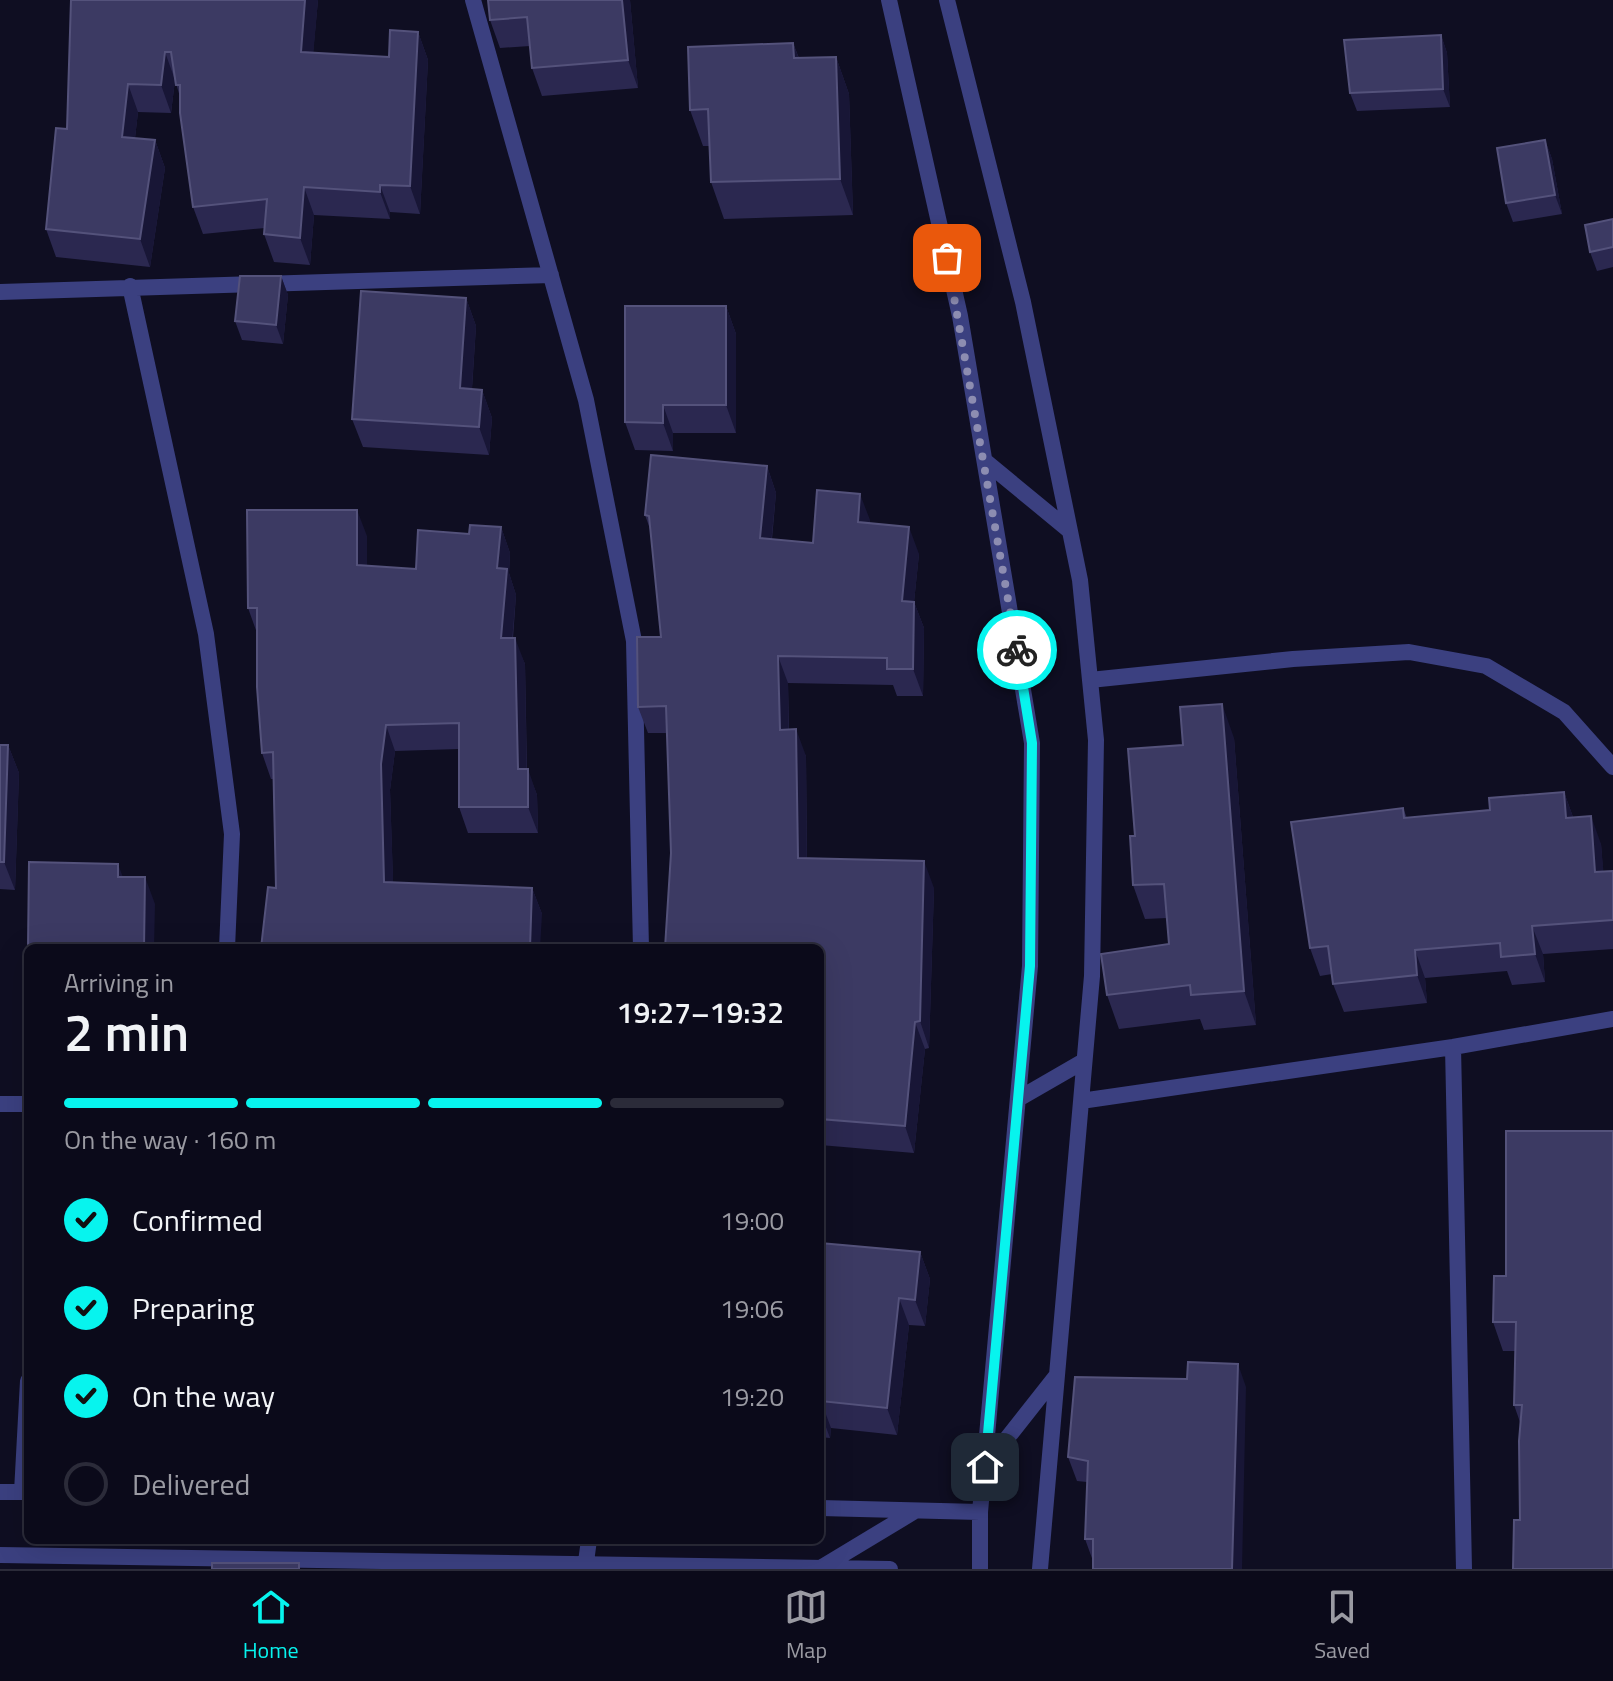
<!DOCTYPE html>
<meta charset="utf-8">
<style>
:root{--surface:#0b0a1a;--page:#141323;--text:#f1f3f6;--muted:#9a9aa2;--line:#2b2b39;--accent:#07f4ee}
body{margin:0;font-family:"Titillium Web",sans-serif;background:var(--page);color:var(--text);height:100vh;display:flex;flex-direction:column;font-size:30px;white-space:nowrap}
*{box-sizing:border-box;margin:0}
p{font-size:26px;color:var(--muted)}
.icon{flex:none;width:44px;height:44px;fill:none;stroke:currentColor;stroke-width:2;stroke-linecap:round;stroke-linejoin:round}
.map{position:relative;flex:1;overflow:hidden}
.side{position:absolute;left:24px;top:944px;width:800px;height:600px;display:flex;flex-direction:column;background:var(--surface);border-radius:12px;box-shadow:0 8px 32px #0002,0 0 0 2px var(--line)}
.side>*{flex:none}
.pin{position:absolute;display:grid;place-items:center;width:68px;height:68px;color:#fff;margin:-34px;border-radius:16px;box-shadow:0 4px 12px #0006}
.courier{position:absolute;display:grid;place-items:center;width:80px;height:80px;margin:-40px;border:6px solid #07f4ee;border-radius:50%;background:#fff;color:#222;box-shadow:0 2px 10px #0007}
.headline em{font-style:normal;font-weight:600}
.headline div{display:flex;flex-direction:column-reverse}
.headline{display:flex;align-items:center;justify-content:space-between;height:136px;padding:0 40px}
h1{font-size:52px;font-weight:600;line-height:60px}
.bar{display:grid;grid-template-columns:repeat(4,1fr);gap:12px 8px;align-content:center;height:96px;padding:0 40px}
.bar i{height:10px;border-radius:6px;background:var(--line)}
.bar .current{background:var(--accent)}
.bar p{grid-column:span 4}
ol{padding:0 40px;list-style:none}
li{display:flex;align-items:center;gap:24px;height:88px}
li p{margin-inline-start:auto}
li .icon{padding:8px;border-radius:50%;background:var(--accent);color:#111;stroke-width:4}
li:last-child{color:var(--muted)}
li i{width:44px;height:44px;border:4px solid var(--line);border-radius:50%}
.tab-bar{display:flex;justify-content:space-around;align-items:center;height:112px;border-top:2px solid var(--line);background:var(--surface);font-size:22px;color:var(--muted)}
.tab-bar a{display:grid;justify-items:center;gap:4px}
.tab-bar .current{color:var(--accent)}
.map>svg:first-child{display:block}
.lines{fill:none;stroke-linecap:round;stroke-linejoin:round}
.street{stroke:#3b4080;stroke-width:16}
.wall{fill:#2b2850}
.shaded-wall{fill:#181636}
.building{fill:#3c3a63;stroke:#54527b;stroke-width:2}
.done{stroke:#8d8db1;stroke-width:8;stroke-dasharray:0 14.4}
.route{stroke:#07f4ee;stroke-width:10}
</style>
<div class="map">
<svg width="1613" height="1569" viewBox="0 0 1613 1569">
<rect width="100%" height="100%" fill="#0f0e22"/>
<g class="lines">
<path class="street" d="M 473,0 L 586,400 L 634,641 L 641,948
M 889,0 L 960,316 L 1032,743 L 1030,966 L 980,1512 L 980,1569
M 947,0 L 1023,302 L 1080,580 L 1096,740 L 1092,976 L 1040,1569
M 130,286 L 206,634 L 232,834 L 227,948
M 0,292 L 551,275
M 985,461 L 1070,531
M 1090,680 L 1293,659 L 1409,652 L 1486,666 L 1564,712 L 1613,767
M 1453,1047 L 1464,1569
M 1018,1099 L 1084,1061
M 1081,1101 L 1453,1047 L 1613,1019
M 0,1104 L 28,1104
M 986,1465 L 1057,1375
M 0,1492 L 28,1492
M 22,1492 L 28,1381
M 820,1508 L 980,1512
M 0,1555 L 890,1569
M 822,1567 L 915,1511
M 585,1569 L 589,1540"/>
</g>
<path class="wall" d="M 71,0 L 318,0 L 313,53 L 389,57 L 418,32 L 428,60 L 420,214 L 390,212 L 390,219 L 314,215 L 310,265 L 274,262 L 264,234 L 265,228 L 203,234 L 193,207 L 180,97 L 175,80 L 171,113 L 138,112 L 135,138 L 155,140 L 165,168 L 150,267 L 56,257 L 46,229 L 67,129 Z
M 630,0 L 638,88 L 542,96 L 532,68 L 530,46 L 500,48 L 490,20 Z
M 1441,35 L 1447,53 L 1450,107 L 1357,111 L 1350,93 Z
M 793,43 L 799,58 L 836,57 L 849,94 L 853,215 L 724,219 L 711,182 L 710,146 L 703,146 L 690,110 Z
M 1545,140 L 1552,159 L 1562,214 L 1513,222 L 1506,203 Z
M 1613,219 L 1613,267 L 1597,271 L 1590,252 Z
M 281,276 L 288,295 L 283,344 L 242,340 L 235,321 Z
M 466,298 L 476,326 L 472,389 L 482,390 L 492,418 L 489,455 L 363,447 L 352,419 Z
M 726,306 L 736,334 L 736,433 L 673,433 L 673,451 L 635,450 L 625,422 Z
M 767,466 L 776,493 L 772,539 L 813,543 L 870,520 L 870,523 L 919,554 L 914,602 L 924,628 L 923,696 L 897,696 L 893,685 L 788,683 L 789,729 L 806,756 L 807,858 L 934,888 L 929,1048 L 925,1049 L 914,1153 L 820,1145 L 820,948 L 671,853 L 667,733 L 648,733 L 638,707 L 661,637 L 650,529 L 645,515 Z
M 501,527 L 510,553 L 509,573 L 516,595 L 513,638 L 525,664 L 527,769 L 537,795 L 538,833 L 468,833 L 459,807 L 459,749 L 395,751 L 390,790 L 393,883 L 532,888 L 542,914 L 276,888 L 273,779 L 271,779 L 262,753 L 257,633 L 248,608 L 367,536 L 367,566 L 416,569 L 469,534 Z
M 1234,738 L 1256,1025 L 1204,1030 L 1200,1019 L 1119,1029 L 1107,995 L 1169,944 L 1167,918 L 1145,919 L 1133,885 L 1135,836 L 1183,745 Z
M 0,745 L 8,745 L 19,773 L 15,890 L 0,889 Z
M 1564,792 L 1573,817 L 1601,844 L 1603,871 L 1613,871 L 1613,949 L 1543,954 L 1545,982 L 1512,985 L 1507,971 L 1425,978 L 1427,1003 L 1344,1012 L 1333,984 L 1332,974 L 1320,976 L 1310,948 L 1403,808 L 1407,818 L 1490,810 Z
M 1613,1131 L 1520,1520 L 1520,1422 L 1514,1405 L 1515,1351 L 1503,1351 L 1493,1322 L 1506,1276 Z
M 820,1243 L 920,1252 L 930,1279 L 925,1326 L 909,1325 L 897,1435 L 831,1428 L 830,1438 L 820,1437 Z
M 1246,1387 L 1093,1561 L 1085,1539 L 1087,1482 L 1077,1481 L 1068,1457 Z"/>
<path class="shaded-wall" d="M 305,0 L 318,0 L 311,80 L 301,52 Z
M 622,0 L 630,0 L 638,88 L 628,60 Z
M 418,32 L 428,60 L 420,214 L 410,186 Z
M 1441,35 L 1447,53 L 1450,107 L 1443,89 Z
M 793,43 L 807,80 L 794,58 Z
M 165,52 L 175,80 L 171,113 L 161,85 Z
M 836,57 L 849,94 L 853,215 L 840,179 Z
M 128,84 L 138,112 L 132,164 L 122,137 Z
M 155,140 L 165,168 L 150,267 L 140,239 Z
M 1545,140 L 1552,159 L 1562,214 L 1555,195 Z
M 380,185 L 390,212 L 390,219 L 380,192 Z
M 304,187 L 314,215 L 310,265 L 300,238 Z
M 281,276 L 288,295 L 283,344 L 276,325 Z
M 466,298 L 476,326 L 470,416 L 460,388 Z
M 726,306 L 736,334 L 736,433 L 726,405 Z
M 482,390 L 492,418 L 489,455 L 479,427 Z
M 663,405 L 673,433 L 673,451 L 663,423 Z
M 767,466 L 776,493 L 769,564 L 760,538 Z
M 860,494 L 870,520 L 868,549 L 858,522 Z
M 357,510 L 367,536 L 367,591 L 357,565 Z
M 501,527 L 510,553 L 509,573 L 516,595 L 510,664 L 501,638 L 497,568 Z
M 909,527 L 919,554 L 914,602 L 924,628 L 923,696 L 913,669 L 902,601 Z
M 515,638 L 525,664 L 527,795 L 518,769 Z
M 778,656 L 788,683 L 789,756 L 780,730 Z
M 1222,704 L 1234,738 L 1256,1025 L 1244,991 Z
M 386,725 L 395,751 L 390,790 L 394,908 L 384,882 L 381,764 Z
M 796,729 L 806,756 L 807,885 L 798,858 Z
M 8,745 L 19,773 L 15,890 L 4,862 Z
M 528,769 L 537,795 L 538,833 L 528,807 Z
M 1564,792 L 1574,820 L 1566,818 Z
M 1591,816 L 1601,844 L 1606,900 L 1595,872 Z
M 924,861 L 934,888 L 929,1048 L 920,1021 Z
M 118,864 L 128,891 L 118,877 Z
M 145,877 L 155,904 L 154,948 L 144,948 Z
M 532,888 L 542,914 L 540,948 L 530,948 Z
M 1532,926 L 1543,954 L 1545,982 L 1535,954 Z
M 1415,950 L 1425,978 L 1427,1003 L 1417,975 Z
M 915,1022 L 925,1049 L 914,1153 L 905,1126 Z
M 920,1252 L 930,1279 L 925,1326 L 915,1300 Z
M 899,1298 L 909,1325 L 897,1435 L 887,1408 Z
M 1238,1364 L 1246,1387 L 1242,1569 L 1232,1569 Z
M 821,1401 L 831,1428 L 830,1438 L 820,1411 Z"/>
<path class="building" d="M 71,0 L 305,0 L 301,52 L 389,57 L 390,30 L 418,32 L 410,186 L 380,185 L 380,192 L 304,187 L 300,238 L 264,234 L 267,199 L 193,207 L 180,113 L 180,85 L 176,85 L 171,52 L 165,52 L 161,85 L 128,84 L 122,137 L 155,140 L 140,239 L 46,229 L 56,128 L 67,129 Z
M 488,0 L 622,0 L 628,60 L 532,68 L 527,17 L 490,20 Z
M 1441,35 L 1443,89 L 1350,93 L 1344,40 Z
M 793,43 L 794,58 L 836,57 L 840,179 L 711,182 L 708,109 L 690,110 L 688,47 Z
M 1545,140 L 1555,195 L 1506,203 L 1497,148 Z
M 1613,219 L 1613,247 L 1590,252 L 1585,225 Z
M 240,276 L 281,276 L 276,325 L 235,321 Z
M 361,291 L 466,298 L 460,388 L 482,390 L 479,427 L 352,419 Z
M 625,306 L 726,306 L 726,405 L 663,405 L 663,423 L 625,422 Z
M 651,455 L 767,466 L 760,538 L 813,543 L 817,490 L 860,494 L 858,522 L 909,527 L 902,601 L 914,602 L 913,669 L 887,669 L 887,658 L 778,656 L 780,730 L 796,729 L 798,858 L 924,861 L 920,1021 L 915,1022 L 905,1126 L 820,1119 L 820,948 L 665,948 L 671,853 L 666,706 L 638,707 L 637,637 L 661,637 L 649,516 L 645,515 Z
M 247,510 L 357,510 L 357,565 L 416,569 L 418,530 L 469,534 L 470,525 L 501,527 L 497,568 L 507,569 L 501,638 L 515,638 L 518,769 L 528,769 L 528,807 L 459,807 L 459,723 L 386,725 L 381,764 L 384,882 L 532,888 L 530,948 L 261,948 L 268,887 L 276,888 L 273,752 L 262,753 L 257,687 L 257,608 L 248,608 Z
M 1222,704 L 1244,991 L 1191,995 L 1190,985 L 1107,995 L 1101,954 L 1169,944 L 1164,884 L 1133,885 L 1130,836 L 1135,836 L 1128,749 L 1183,745 L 1180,707 Z
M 0,745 L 8,745 L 4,862 L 0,862 Z
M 1564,792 L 1566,818 L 1591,816 L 1595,872 L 1613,871 L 1613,920 L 1532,926 L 1535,954 L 1501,957 L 1500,943 L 1415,950 L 1417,975 L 1333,984 L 1328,946 L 1310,948 L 1291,822 L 1403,808 L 1404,818 L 1490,810 L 1489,798 Z
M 29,862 L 118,864 L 118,877 L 145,877 L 144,948 L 28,948 Z
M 28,957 L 28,1014 L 27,1014 Z
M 1506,1131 L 1613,1131 L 1613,1569 L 1513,1569 L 1514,1520 L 1520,1520 L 1519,1441 L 1522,1405 L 1514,1405 L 1516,1322 L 1493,1322 L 1494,1276 L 1506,1276 Z
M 820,1243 L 920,1252 L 915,1300 L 899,1298 L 887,1408 L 821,1401 L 820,1411 Z
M 1188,1362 L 1238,1364 L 1232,1569 L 1093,1569 L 1093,1539 L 1085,1539 L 1088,1461 L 1068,1457 L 1075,1377 L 1187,1379 Z
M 212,1563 L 299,1563 L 299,1569 L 212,1569 Z"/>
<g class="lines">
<path class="done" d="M 947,258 L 1017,650"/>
<path class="route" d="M 985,1467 L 1030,966 L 1032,743 L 1017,650"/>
</g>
</svg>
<div class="pin" style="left:947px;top:258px;background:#ea580c"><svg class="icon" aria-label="bag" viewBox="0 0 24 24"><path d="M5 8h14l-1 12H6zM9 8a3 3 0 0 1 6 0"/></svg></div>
<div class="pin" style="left:985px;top:1467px;background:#1f2937"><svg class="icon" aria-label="home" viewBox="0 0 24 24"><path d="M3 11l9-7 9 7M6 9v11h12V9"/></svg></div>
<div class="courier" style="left:1017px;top:650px"><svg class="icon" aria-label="bike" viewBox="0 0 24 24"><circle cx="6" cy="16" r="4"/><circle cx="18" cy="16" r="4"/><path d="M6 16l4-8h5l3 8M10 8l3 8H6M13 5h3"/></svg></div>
<section class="side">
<div class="headline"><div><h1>2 min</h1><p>Arriving in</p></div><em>19:27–19:32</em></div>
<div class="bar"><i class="current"></i><i class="current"></i><i class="current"></i><i></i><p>On the way · 160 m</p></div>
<ol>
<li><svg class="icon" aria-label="check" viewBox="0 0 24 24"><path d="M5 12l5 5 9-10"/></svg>Confirmed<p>19:00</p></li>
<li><svg class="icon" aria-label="check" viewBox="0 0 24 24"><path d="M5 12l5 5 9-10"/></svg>Preparing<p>19:06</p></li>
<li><svg class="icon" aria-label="check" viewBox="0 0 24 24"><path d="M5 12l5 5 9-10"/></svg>On the way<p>19:20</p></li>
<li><i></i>Delivered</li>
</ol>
</section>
</div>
<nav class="tab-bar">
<a class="current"><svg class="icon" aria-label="home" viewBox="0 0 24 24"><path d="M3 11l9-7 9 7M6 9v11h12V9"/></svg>Home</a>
<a><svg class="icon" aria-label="map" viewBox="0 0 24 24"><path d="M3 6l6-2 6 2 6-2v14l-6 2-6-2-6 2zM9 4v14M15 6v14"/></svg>Map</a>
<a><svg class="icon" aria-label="saved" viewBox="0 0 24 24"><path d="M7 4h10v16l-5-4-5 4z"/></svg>Saved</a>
</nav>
